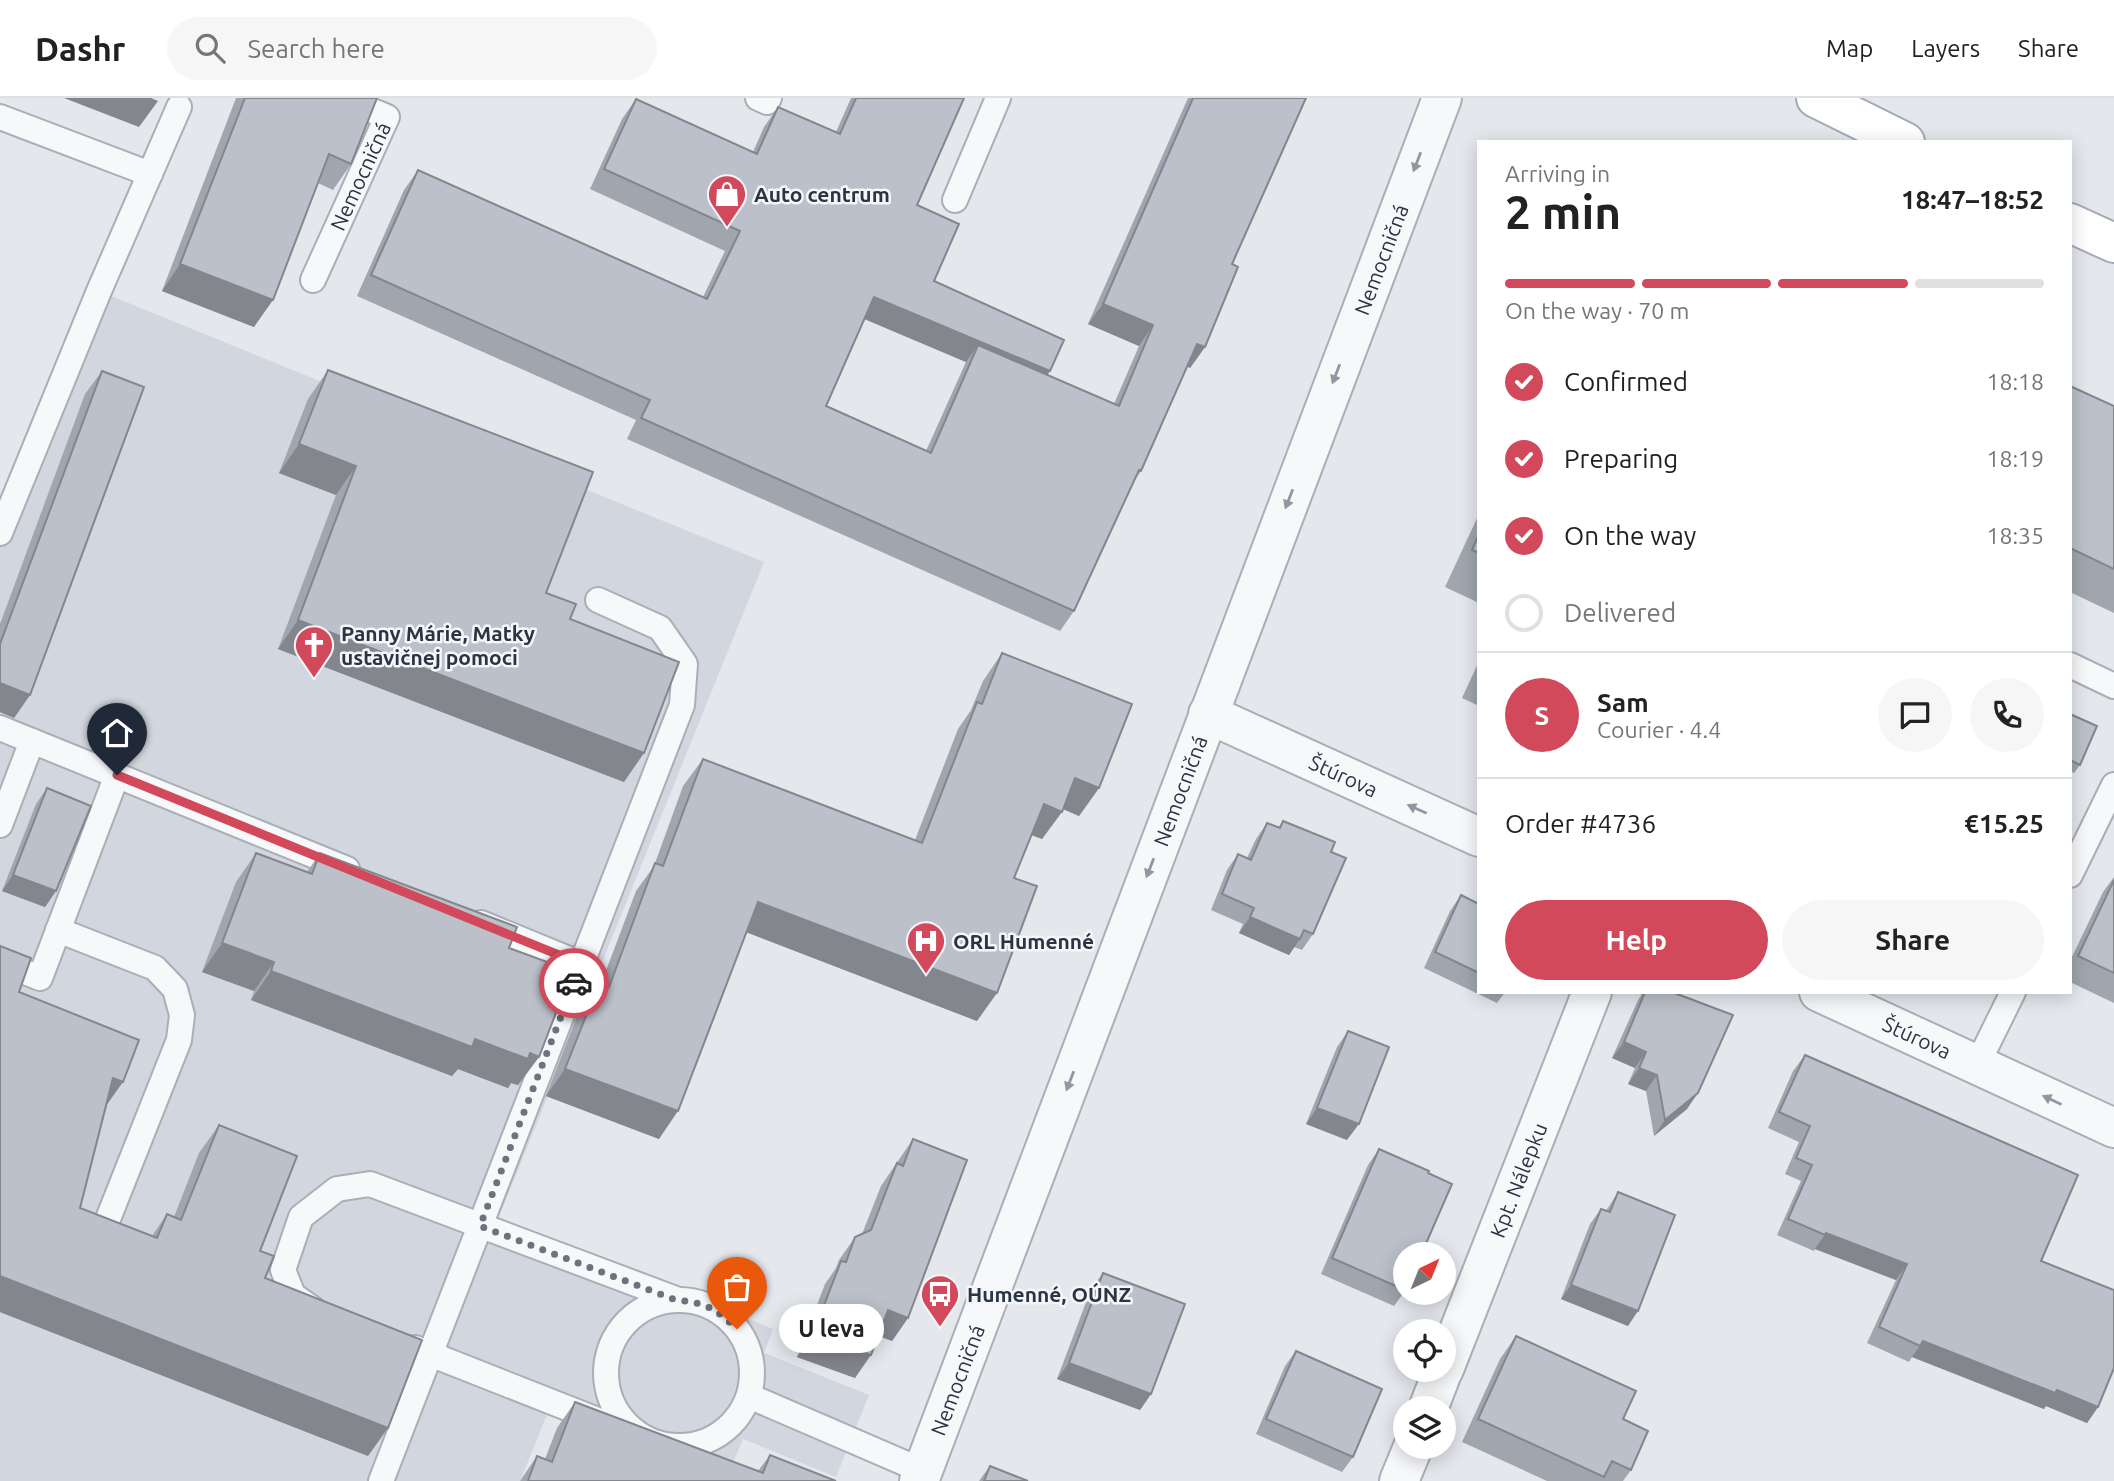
<!DOCTYPE html>
<meta charset="utf-8">
<style>
:root{--surface:#fff;--page:#f6f6f6;--text:#222;--muted:#767676;--line:#e0e0e0;--accent:#d1495b}
body{margin:0;font-family:Ubuntu,sans-serif;background:var(--page);color:var(--text);height:100vh;display:flex;flex-direction:column;font-size:26px;white-space:nowrap}
*{box-sizing:border-box;margin:0}
p{font-size:23px;color:var(--muted)}
.icon{flex:none;width:38px;height:38px;fill:none;stroke:currentColor;stroke-width:2;stroke-linecap:round;stroke-linejoin:round}
.map{position:relative;flex:1;overflow:hidden}
.sheet{position:absolute;left:1477px;top:42px;width:595px;height:854px;display:flex;flex-direction:column;background:var(--surface);border-radius:0px;box-shadow:0 4px 18px #0003}
.sheet>*{flex:none}
.needle{width:46px;rotate:43deg}
.tools{position:absolute;left:1393px;top:1144px;display:grid;gap:14px}
.tools a{display:grid;place-items:center;width:63px;height:63px;border-radius:50%;background:var(--surface);box-shadow:0 4px 18px #0003;font-size:35px}
.pin{position:absolute;display:grid;place-items:center;width:60px;height:60px;color:#fff;margin:-72px -30px;border-radius:50% 50% 50% 0;rotate:-45deg;box-shadow:0 0 7px #0007}
.pin .icon{rotate:45deg}
.courier{position:absolute;display:grid;place-items:center;width:70px;height:70px;margin:-35px;border:5px solid #d1495b;border-radius:50%;background:#fff;color:#222;box-shadow:0 2px 9px #0007}
.bubble{position:absolute;height:49px;border-radius:24px;background:var(--surface);box-shadow:0 4px 18px #0003;font-size:23px;font-weight:700;line-height:49px;text-align:center}
.overview em{font-style:normal;font-weight:700}
.overview div{display:flex;flex-direction:column-reverse}
.overview{display:flex;align-items:center;justify-content:space-between;height:119px;padding:0 28px}
h1{font-size:46px;font-weight:700;line-height:52px}
.bar{display:grid;grid-template-columns:repeat(4,1fr);gap:10px 7px;align-content:center;height:84px;padding:0 28px}
.bar i{height:9px;border-radius:5px;background:var(--line)}
.bar .selected{background:var(--accent)}
.bar p{grid-column:span 4}
.line{display:flex;align-items:center;gap:18px;padding:0 28px;border-top:2px solid var(--line)}
.line div{flex:1}
.round{display:grid;place-items:center;flex:none;width:74px;height:74px;border-radius:37px;background:var(--page)}
ol{padding:0 28px;list-style:none}
li{display:flex;align-items:center;gap:21px;height:77px}
li p{margin-inline-start:auto}
li .icon{padding:7px;border-radius:50%;background:var(--accent);color:#fff;stroke-width:4}
li:last-child{color:var(--muted)}
li i{width:38px;height:38px;border:4px solid var(--line);border-radius:50%}
.cta{display:flex;gap:14px;margin-top:auto;padding:14px 28px}
.cta a{flex:1;height:80px;border-radius:42px;background:var(--accent);color:#fff;font-size:28px;font-weight:700;line-height:80px;text-align:center}
.cta a+a{background:var(--page);color:var(--text)}
header{display:flex;align-items:center;gap:42px;box-sizing:border-box;height:98px;padding:0 35px;background:var(--surface);border-bottom:2px solid var(--line)}
header strong{font-size:33px}
nav{display:flex;gap:38px;margin-inline-start:auto;font-size:24px}
.search{width:490px;height:63px;background:var(--page);display:flex;align-items:center;gap:18px;box-sizing:border-box;padding:0 24px;border-radius:38px;color:var(--muted);font-size:26px}
.map>svg:first-child{display:block}
.built{fill:#d2d6de}
.lines{fill:none;stroke-linecap:round;stroke-linejoin:round}
.service-casing{stroke:#a9aeb7;stroke-width:28}
.minor-casing{stroke:#a9aeb7;stroke-width:42}
.primary-casing{stroke:#a3abb8;stroke-width:42}
.service{stroke:#f7f8fa;stroke-width:24}
.minor{stroke:#f7f8fa;stroke-width:38}
.primary{stroke:#fff;stroke-width:38}
.wall{fill:#a1a5ae;fill-rule:evenodd}
.shaded-wall{fill:#83868d}
.building{fill:#bbc0ca;stroke:#83868d;stroke-width:2}
.oneway{fill:#9196a0}
.done{stroke:#6c737f;stroke-width:7;stroke-dasharray:0 12.6}
.route{stroke:#d1495b;stroke-width:9}
.labels{text-anchor:middle;dominant-baseline:central;stroke-width:5;stroke-linejoin:round;paint-order:stroke}
.street-label{font-size:21px;fill:#2b3445;stroke:#f4f6f9}
.poi-label{font-size:21px;font-weight:bold;fill:#2b3445;stroke:#f4f6f9;text-anchor:start}
</style>
<header>
<strong>Dashr</strong>
<div class="search"><svg class="icon" aria-label="search" viewBox="0 0 24 24"><circle cx="10" cy="10" r="6"/><path d="M15 15l6 6"/></svg>Search here</div>
<nav><a>Map</a><a>Layers</a><a>Share</a></nav>
</header>
<div class="map">
<svg width="2114" height="1383" viewBox="0 0 2114 1383">
<rect width="100%" height="100%" fill="#e4e7ec"/>
<path class="built" d="M 99,193 L 764,464 L 499,1119 L 773,1231 L 764,1255 L 869,1297 L 836,1379 L 743,1341 L 726,1381 L 550,1309 L 520,1383 L 0,1383 L 0,439 Z"/>
<g class="lines">
<g class="service-casing">
<g id="service">
<path d="M 758,0 L 767,4 L 769,0"/>
<path d="M 0,19 L 150,76"/>
<path d="M 955,102 L 998,0"/>
<path id="s1" d="M 313,182 L 387,19 L 342,0"/>
<path d="M 0,435 L 99,193 L 179,9"/>
<path d="M 2070,567 L 2114,588"/>
<path d="M 0,630 L 347,771"/>
<path d="M 0,727 L 32,643"/>
<path d="M 2070,777 L 2114,687"/>
<path d="M 481,825 L 581,866"/>
<path d="M 58,832 L 155,870 L 175,891 L 182,917 L 179,942 L 104,1131"/>
<path d="M 0,864 L 40,880 L 117,677"/>
<path d="M 1977,967 L 2013,894"/>
<circle cx="679" cy="1275" r="73"/>
<path d="M 313,1211 L 293,1197 L 283,1172 L 301,1119 L 337,1091 L 370,1086 L 676,1201"/>
<path d="M 415,1250 L 600,1323"/>
<path d="M 749,1298 L 923,1373"/>
<path d="M 381,1383 L 682,607 L 685,566 L 660,530 L 598,502"/>
</g>
</g>
<g class="minor-casing">
<g id="minor">
<path id="s2" d="M 1208,616 L 1479,739"/>
<path id="s3" d="M 1819,894 L 2114,1030"/>
<path id="s4" d="M 1444,1271 L 1592,894"/>
<path d="M 1428,1311 L 1443,1272"/>
<path id="s5" d="M 919,1383 L 1442,0"/>
<path d="M 1399,1383 L 1413,1349"/>
</g>
</g>
<g class="primary-casing">
<path id="primary" d="M 1816,0 L 1905,44
M 2070,125 L 2114,145"/>
</g>
<use href="#service" class="service"/>
<use href="#minor" class="minor"/>
<use href="#primary" class="primary"/>
</g>
<path class="wall" d="M 236,0 L 377,0 L 351,66 L 333,92 L 318,85 L 254,229 L 162,193 Z
M 851,0 L 964,0 L 917,107 L 934,183 L 1047,277 L 1114,306 L 1139,248 L 1088,226 L 1188,0 L 1306,0 L 1232,166 L 1205,249 L 1190,270 L 1187,268 L 1141,373 L 1134,383 L 1074,513 L 1060,533 L 627,341 L 636,322 L 357,198 L 404,92 L 418,72 L 703,199 L 725,153 L 590,91 L 622,21 L 636,1 L 753,54 L 764,29 L 778,9 L 836,34 ZM 864,221 L 966,264 L 926,353 L 826,308 Z
M 328,272 L 570,521 L 624,684 L 278,551 L 336,397 L 279,375 L 308,301 Z
M 102,273 L 30,597 L 14,620 L 0,614 L 0,526 L 85,296 Z
M 2070,288 L 2114,308 L 2114,515 L 2070,494 Z
M 1479,416 L 1479,505 L 1445,489 Z
M 1002,555 L 1099,690 L 1079,718 L 1063,711 L 1042,741 L 1031,737 L 1014,780 L 977,923 L 746,834 L 659,1041 L 546,998 L 579,913 L 599,885 L 601,886 L 636,793 L 654,768 L 683,688 L 703,661 L 915,742 L 958,631 L 971,612 L 983,583 Z
M 1479,563 L 1479,608 L 1462,600 Z
M 2070,616 L 2080,667 L 2074,675 L 2070,673 Z
M 47,690 L 56,793 L 45,809 L 2,793 L 36,706 Z
M 1283,723 L 1331,754 L 1313,836 L 1302,852 L 1294,849 L 1289,857 L 1239,835 L 1243,826 L 1211,812 L 1227,772 L 1238,756 L 1247,760 L 1256,741 L 1267,725 L 1278,730 Z
M 256,755 L 307,774 L 320,755 L 509,850 L 539,959 L 518,987 L 511,985 L 508,990 L 458,971 L 452,978 L 251,902 L 254,893 L 202,874 L 236,784 Z
M 2114,779 L 2114,905 L 2070,884 L 2070,863 L 2103,794 Z
M 1461,797 L 1479,806 L 1479,894 L 1505,894 L 1497,905 L 1424,870 L 1450,813 Z
M 0,848 L 19,894 L 107,1007 L 80,1110 L 152,1138 L 167,1116 L 174,1119 L 199,1055 L 219,1027 L 260,1153 L 265,1180 L 368,1358 L 0,1214 Z
M 1643,894 L 1672,894 L 1687,1011 L 1654,1038 L 1646,993 L 1628,986 L 1635,970 L 1612,960 L 1638,902 Z
M 1348,933 L 1347,1042 L 1306,1026 L 1337,949 Z
M 1805,957 L 2041,1163 L 2098,1309 L 2087,1325 L 2046,1308 L 2044,1311 L 1912,1259 L 1909,1264 L 1867,1245 L 1896,1182 L 1815,1151 L 1814,1153 L 1777,1137 L 1801,1083 L 1785,1076 L 1799,1044 L 1768,1030 L 1793,973 Z
M 913,1041 L 908,1220 L 892,1243 L 878,1238 L 855,1280 L 797,1259 L 825,1186 L 836,1170 L 839,1162 L 855,1139 L 862,1136 L 881,1088 Z
M 1379,1051 L 1405,1193 L 1394,1208 L 1321,1176 L 1368,1067 Z
M 1618,1094 L 1628,1228 L 1561,1201 L 1590,1126 L 1601,1111 L 1606,1113 Z
M 1103,1175 L 1151,1296 L 1140,1312 L 1057,1281 L 1091,1191 Z
M 1516,1238 L 1623,1321 L 1631,1372 L 1623,1383 L 1547,1383 L 1462,1344 L 1500,1261 Z
M 1296,1253 L 1353,1359 L 1342,1374 L 1256,1336 L 1285,1268 Z
M 575,1304 L 758,1373 L 770,1357 L 836,1383 L 520,1383 L 537,1358 L 545,1361 L 557,1330 Z
M 990,1368 L 1028,1383 L 979,1383 Z"/>
<path class="shaded-wall" d="M 64,0 L 151,0 L 158,3 L 139,29 Z
M 180,166 L 273,202 L 254,229 L 162,193 Z
M 874,199 L 1050,273 L 1036,294 L 978,247 L 966,264 L 860,219 Z
M 1103,206 L 1153,227 L 1139,248 L 1088,226 Z
M 1197,246 L 1205,249 L 1190,270 L 1183,266 Z
M 299,346 L 356,368 L 336,397 L 279,375 Z
M 298,522 L 644,655 L 624,684 L 278,551 Z
M 0,585 L 30,597 L 14,620 L 0,614 Z
M 1075,680 L 1099,690 L 1079,718 L 1056,708 Z
M 1044,706 L 1062,714 L 1042,741 L 1024,734 Z
M 13,777 L 56,793 L 45,809 L 2,793 Z
M 758,804 L 997,895 L 977,923 L 738,831 Z
M 1250,819 L 1300,841 L 1289,857 L 1239,835 Z
M 222,845 L 274,864 L 254,893 L 202,874 Z
M 271,873 L 475,941 L 530,955 L 539,959 L 518,987 L 511,985 L 508,990 L 458,971 L 452,978 L 251,902 Z
M 1624,944 L 1646,954 L 1635,970 L 1612,960 Z
M 1639,970 L 1657,977 L 1646,993 L 1628,986 Z
M 565,971 L 678,1013 L 659,1041 L 546,998 Z
M 113,980 L 123,984 L 103,1012 Z
M 1698,995 L 1687,1011 L 1654,1038 L 1665,1022 Z
M 1317,1010 L 1359,1026 L 1347,1042 L 1306,1026 Z
M 1826,1135 L 1907,1166 L 1896,1182 L 1815,1151 Z
M 0,1178 L 388,1330 L 368,1358 L 0,1214 Z
M 1571,1187 L 1638,1213 L 1628,1228 L 1561,1201 Z
M 888,1212 L 908,1220 L 892,1243 L 872,1235 Z
M 813,1236 L 871,1257 L 855,1280 L 797,1259 Z
M 1923,1243 L 2057,1292 L 2098,1309 L 2087,1325 L 2046,1308 L 2044,1311 L 1912,1259 Z
M 1069,1265 L 1151,1296 L 1140,1312 L 1057,1281 Z"/>
<path class="building" d="M 245,0 L 377,0 L 351,66 L 329,56 L 273,202 L 180,166 Z
M 856,0 L 964,0 L 917,107 L 959,126 L 934,183 L 1064,242 L 1050,273 L 874,199 L 826,308 L 931,355 L 978,247 L 1119,308 L 1153,227 L 1103,206 L 1193,0 L 1306,0 L 1232,166 L 1238,169 L 1205,249 L 1197,246 L 1141,373 L 1139,372 L 1074,513 L 641,320 L 650,302 L 371,177 L 418,72 L 707,201 L 740,133 L 604,71 L 636,1 L 757,56 L 778,9 L 840,36 Z
M 328,272 L 593,374 L 546,495 L 576,506 L 570,521 L 679,564 L 644,655 L 298,522 L 356,368 L 299,346 Z
M 102,273 L 144,289 L 30,597 L 0,585 L 0,546 Z
M 2070,288 L 2114,308 L 2114,471 L 2070,450 Z
M 1479,436 L 1479,455 L 1472,452 Z
M 1002,555 L 1132,606 L 1099,690 L 1075,680 L 1062,714 L 1044,706 L 1014,780 L 1037,788 L 997,895 L 758,804 L 678,1013 L 565,971 L 599,885 L 609,889 L 655,765 L 663,768 L 703,661 L 922,745 L 977,604 L 982,606 Z
M 2070,616 L 2097,628 L 2080,667 L 2070,662 Z
M 47,690 L 91,708 L 56,793 L 13,777 Z
M 1283,723 L 1335,744 L 1331,754 L 1346,760 L 1313,836 L 1304,832 L 1300,841 L 1250,819 L 1254,810 L 1222,796 L 1238,756 L 1251,762 L 1267,725 L 1280,730 Z
M 256,755 L 312,776 L 320,755 L 517,829 L 509,850 L 572,873 L 539,959 L 530,955 L 528,961 L 475,941 L 472,949 L 271,873 L 274,864 L 222,845 Z
M 2114,782 L 2114,875 L 2078,858 Z
M 1461,797 L 1479,806 L 1479,875 L 1435,854 Z
M 0,848 L 31,860 L 19,894 L 139,942 L 123,984 L 113,980 L 80,1110 L 157,1140 L 167,1116 L 181,1122 L 219,1027 L 297,1058 L 260,1153 L 274,1158 L 265,1180 L 422,1242 L 388,1330 L 0,1178 Z
M 1645,894 L 1672,894 L 1733,917 L 1698,995 L 1665,1022 L 1657,977 L 1639,970 L 1646,954 L 1624,944 Z
M 1348,933 L 1389,949 L 1359,1026 L 1317,1010 Z
M 1805,957 L 2078,1077 L 2041,1163 L 2114,1192 L 2114,1270 L 2098,1309 L 2057,1292 L 2055,1295 L 1923,1243 L 1920,1248 L 1879,1229 L 1907,1166 L 1826,1135 L 1825,1137 L 1788,1121 L 1812,1067 L 1796,1060 L 1810,1028 L 1779,1014 Z
M 913,1041 L 967,1062 L 908,1220 L 888,1212 L 871,1257 L 813,1236 L 841,1163 L 846,1164 L 855,1139 L 871,1132 L 897,1065 L 903,1068 Z
M 1379,1051 L 1429,1073 L 1428,1075 L 1452,1086 L 1421,1157 L 1405,1157 L 1405,1192 L 1332,1160 Z
M 1618,1094 L 1675,1117 L 1638,1213 L 1571,1187 L 1601,1111 L 1610,1114 Z
M 1103,1175 L 1185,1206 L 1151,1296 L 1069,1265 Z
M 1516,1238 L 1636,1293 L 1623,1321 L 1648,1333 L 1631,1372 L 1612,1363 L 1604,1379 L 1478,1321 Z
M 1296,1253 L 1382,1291 L 1353,1359 L 1266,1321 Z
M 575,1304 L 763,1375 L 770,1357 L 836,1383 L 528,1383 L 537,1358 L 552,1364 Z
M 990,1368 L 1028,1383 L 984,1383 Z"/>
<defs><path id="oneway-solid" d="M-6-.8H1V-3.2L6.5 0L1 3.2V.8H-6Z" transform="scale(1.75)"/></defs>
<g class="oneway">
<use href="#oneway-solid" transform="translate(1417 64) rotate(111)"/>
<use href="#oneway-solid" transform="translate(1336 276) rotate(111)"/>
<use href="#oneway-solid" transform="translate(1289 401) rotate(111)"/>
<use href="#oneway-solid" transform="translate(1417 711) rotate(-156)"/>
<use href="#oneway-solid" transform="translate(1150 770) rotate(111)"/>
<use href="#oneway-solid" transform="translate(1070 983) rotate(111)"/>
<use href="#oneway-solid" transform="translate(2052 1002) rotate(-155)"/>
</g>
<g class="lines">
<path class="done" d="M 574,885 L 480,1128 L 676,1202 C 706,1205 715,1210 737,1231"/>
<path class="route" d="M 117,677 L 581,866 L 574,885"/>
</g>
<defs>
<g id="shop-pin" transform="scale(2.0125)"><path d="M0 17L-7.5 6A9.5 9.5 0 1 1 7.5 6Z" fill="#d1495b" stroke="#f4f6f9"/><path d="M-5-2.5h2.3a2.7 3.5 0 0 1 5.4 0H5L5.5 6h-11ZM-1.5-2.5h3a1.5 2.3 0 0 0-3 0Z" fill="#fff"/></g>
<g id="church-pin" transform="scale(2.0125)"><path d="M0 17L-7.5 6A9.5 9.5 0 1 1 7.5 6Z" fill="#d1495b" stroke="#f4f6f9"/><path d="M-1.2-6h2.4v3.5h3.3v2.4h-3.3V6h-2.4V-.1h-3.3v-2.4h3.3Z" fill="#fff"/></g>
<g id="hospital-pin" transform="scale(2.0125)"><path d="M0 17L-7.5 6A9.5 9.5 0 1 1 7.5 6Z" fill="#d1495b" stroke="#f4f6f9"/><path d="M-5-5h3v3.5h4V-5h3V5h-3V1.5h-4V5h-3Z" fill="#fff"/></g>
<g id="bus-pin" transform="scale(2.0125)"><path d="M0 17L-7.5 6A9.5 9.5 0 1 1 7.5 6Z" fill="#d1495b" stroke="#f4f6f9"/><path d="M-5-6H5V4H4V6H2V4H-2V6H-4V4H-5ZM-3.5-4V0h7V-4ZM-3.5 1.2v1.5H-2V1.2ZM2 1.2v1.5H3.5V1.2Z" fill="#fff"/></g>
</defs>
<g fill-rule="evenodd">
<use href="#shop-pin" x="727" y="96"/>
<use href="#church-pin" x="314" y="547"/>
<use href="#hospital-pin" x="926" y="843"/>
<use href="#bus-pin" x="940" y="1196"/>
</g>
<g class="labels">
<g class="street-label">
<text stroke="none"><textPath href="#s1" startOffset="114">Nemocničná</textPath></text>
<text stroke="none"><textPath href="#s5" startOffset="1306">Nemocničná</textPath></text>
<text stroke="none"><textPath href="#s2" startOffset="149">Štúrova</textPath></text>
<text stroke="none"><textPath href="#s5" startOffset="738">Nemocničná</textPath></text>
<text stroke="none"><textPath href="#s3" startOffset="108">Štúrova</textPath></text>
<text stroke="none"><textPath href="#s4" startOffset="203">Kpt. Nálepku</textPath></text>
<text stroke="none"><textPath href="#s5" startOffset="108">Nemocničná</textPath></text>
</g>
<g class="poi-label">
<text x="754" y="96">Auto centrum</text>
<text x="341" y="535">Panny Márie, Matky<tspan x="341" dy="24">ustavičnej pomoci</tspan></text>
<text x="953" y="843">ORL Humenné</text>
<text x="967" y="1196">Humenné, OÚNZ</text>
</g>
</g>
</svg>
<div class="tools">
<a><svg class="needle" viewBox="-14 -14 28 28"><path d="M0-13l5 13h-10z" fill="#e53935"/><path d="M0 13l5-13h-10z" fill="#767676"/></svg></a>
<a><svg class="icon" aria-label="locate" viewBox="0 0 24 24"><circle cx="12" cy="12" r="6"/><path d="M12 2v4M12 18v4M2 12h4M18 12h4"/></svg></a>
<a><svg class="icon" aria-label="layers" viewBox="0 0 24 24"><path d="M12 4l9 5-9 5-9-5zM3 14l9 5 9-5"/></svg></a>
</div>
<div class="pin" style="left:737px;top:1231px;background:#ea580c"><svg class="icon" aria-label="bag" viewBox="0 0 24 24"><path d="M5 8h14l-1 12H6zM9 8a3 3 0 0 1 6 0"/></svg></div>
<div class="pin" style="left:117px;top:677px;background:#1f2937"><svg class="icon" aria-label="home" viewBox="0 0 24 24"><path d="M3 11l9-7 9 7M6 9v11h12V9"/></svg></div>
<div class="courier" style="left:574px;top:885px"><svg class="icon" aria-label="car" viewBox="0 0 24 24"><path d="M5 17H2v-5l4-1 3-4h7l3 4 3 1v5h-3M9 17h6M6 11h13"/><circle cx="7" cy="17" r="2"/><circle cx="17" cy="17" r="2"/></svg></div>
<div class="bubble" style="left:779px;top:1206px;width:105px">U leva</div>
<section class="sheet">
<div class="overview"><div><h1>2 min</h1><p>Arriving in</p></div><em>18:47–18:52</em></div>
<div class="bar"><i class="selected"></i><i class="selected"></i><i class="selected"></i><i></i><p>On the way · 70 m</p></div>
<ol>
<li><svg class="icon" aria-label="check" viewBox="0 0 24 24"><path d="M5 12l5 5 9-10"/></svg>Confirmed<p>18:18</p></li>
<li><svg class="icon" aria-label="check" viewBox="0 0 24 24"><path d="M5 12l5 5 9-10"/></svg>Preparing<p>18:19</p></li>
<li><svg class="icon" aria-label="check" viewBox="0 0 24 24"><path d="M5 12l5 5 9-10"/></svg>On the way<p>18:35</p></li>
<li><i></i>Delivered</li>
</ol>
<div class="line" style="height:126px"><b class="round" style="background:var(--accent);color:#fff">S</b><div><b>Sam</b><p>Courier · 4.4</p></div><a class="round"><svg class="icon" aria-label="chat" viewBox="0 0 24 24"><path d="M4 5h16v11H9l-5 4z"/></svg></a><a class="round"><svg class="icon" aria-label="phone" viewBox="0 0 24 24"><path d="M5 4h4l2 5-3 2q2 4 5 5l2-3 5 2v4C11 20 4 13 5 4z"/></svg></a></div>
<div class="line" style="height:91px"><div>Order #4736</div><b>€15.25</b></div>
<div class="cta"><a>Help</a><a>Share</a></div>
</section>
</div>
